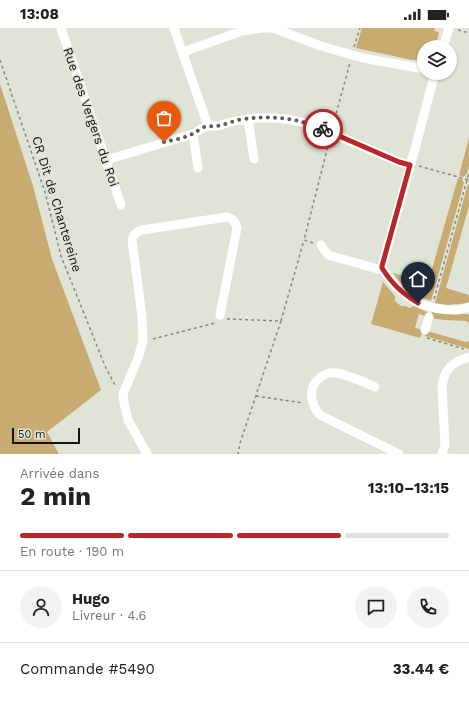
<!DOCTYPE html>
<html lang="fr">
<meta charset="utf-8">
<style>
:root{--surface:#fff;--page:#f2f2f2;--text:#222;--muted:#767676;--line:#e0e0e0;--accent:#b8282a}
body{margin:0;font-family:"Work Sans",sans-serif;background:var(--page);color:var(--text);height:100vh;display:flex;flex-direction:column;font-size:15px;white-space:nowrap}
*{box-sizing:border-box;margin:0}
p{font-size:13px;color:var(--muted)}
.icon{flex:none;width:22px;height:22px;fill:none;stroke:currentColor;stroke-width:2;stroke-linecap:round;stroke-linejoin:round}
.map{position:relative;height:426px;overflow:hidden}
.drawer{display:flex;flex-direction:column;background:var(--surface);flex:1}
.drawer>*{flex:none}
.buttons{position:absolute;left:417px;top:12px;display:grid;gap:8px}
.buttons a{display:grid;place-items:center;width:40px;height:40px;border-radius:50%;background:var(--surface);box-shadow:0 1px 3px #0004;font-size:20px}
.scale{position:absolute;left:12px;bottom:10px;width:68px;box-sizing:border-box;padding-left:4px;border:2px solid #141511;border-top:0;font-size:11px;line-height:14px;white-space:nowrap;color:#141511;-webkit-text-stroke:3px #dfe4d7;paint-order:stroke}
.pin{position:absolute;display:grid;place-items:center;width:34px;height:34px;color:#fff;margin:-41px -17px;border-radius:50% 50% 50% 0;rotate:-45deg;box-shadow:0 0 4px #0007}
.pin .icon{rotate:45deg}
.courier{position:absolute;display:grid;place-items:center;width:40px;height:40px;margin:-20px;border:3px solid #b8282a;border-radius:50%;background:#fff;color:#222;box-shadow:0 1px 5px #0007}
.headline em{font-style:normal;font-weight:700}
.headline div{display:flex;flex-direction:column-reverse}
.headline{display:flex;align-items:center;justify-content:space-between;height:68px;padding:0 20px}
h1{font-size:26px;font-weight:700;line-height:30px}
.bar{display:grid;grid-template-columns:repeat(4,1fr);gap:6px 4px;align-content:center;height:48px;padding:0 20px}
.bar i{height:5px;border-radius:3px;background:var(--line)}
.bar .active{background:var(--accent)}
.bar p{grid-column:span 4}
.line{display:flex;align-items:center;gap:10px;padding:0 20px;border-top:1px solid var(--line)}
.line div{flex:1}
.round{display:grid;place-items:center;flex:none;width:42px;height:42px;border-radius:21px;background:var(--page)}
.status{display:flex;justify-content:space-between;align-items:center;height:28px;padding:0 20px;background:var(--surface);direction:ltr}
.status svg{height:11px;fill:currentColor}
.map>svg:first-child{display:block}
.green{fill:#c8ab70}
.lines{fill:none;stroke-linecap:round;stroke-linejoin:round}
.path{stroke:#84887f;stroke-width:1.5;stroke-dasharray:3 3;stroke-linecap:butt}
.minor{stroke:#fff;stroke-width:9}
.done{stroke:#5b5d56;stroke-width:4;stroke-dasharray:0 7.2}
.route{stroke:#b8282a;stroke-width:5}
.labels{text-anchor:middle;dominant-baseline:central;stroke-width:3;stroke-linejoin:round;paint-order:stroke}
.street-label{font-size:13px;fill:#141511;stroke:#dfe4d7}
</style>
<div class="status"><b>13:08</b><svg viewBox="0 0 49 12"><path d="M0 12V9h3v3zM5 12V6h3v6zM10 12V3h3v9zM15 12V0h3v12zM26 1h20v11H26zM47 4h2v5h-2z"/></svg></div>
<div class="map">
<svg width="469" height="426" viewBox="0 0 469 426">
<rect width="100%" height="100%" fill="#dfe4d7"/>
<path class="green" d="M 362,0 L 435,0 L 434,3 L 439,4 L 436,19 L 424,19 L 424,33 L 412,32 L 356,20 Z
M 0,56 L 33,158 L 52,231 L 101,362 L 47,404 L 59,426 L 0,426 Z
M 469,110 L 469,138 L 467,146 L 463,149 L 459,147 Z
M 458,150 L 462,151 L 464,155 L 431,273 C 415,268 402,259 393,245 L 428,255 Z
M 468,156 L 469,156 L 469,178 L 446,260 L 469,267 L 469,275 L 448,277 L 435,275 Z
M 383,254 L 395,268 L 395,273 L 401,278 L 406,278 L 409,280 L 414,278 L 427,284 L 426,288 L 419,286 L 415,300 L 423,302 L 420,310 L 371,296 Z
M 432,284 L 467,286 L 469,287 L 469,295 L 466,293 L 444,292 L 431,290 Z
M 427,303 L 466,314 L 469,313 L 469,321 L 425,308 Z"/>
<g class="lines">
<path class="path" d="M 458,2 L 469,5
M 354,19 L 360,0
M 0,32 L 45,164 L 61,228 L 105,338 L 116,359
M 333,97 L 350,35
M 419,138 L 469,152
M 313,215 L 304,212 L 329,114
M 434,271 L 469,145
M 227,291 L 281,293 L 240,415 L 238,426
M 281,293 L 304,212
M 427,310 L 464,321
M 153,311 L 215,295
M 256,368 L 303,375"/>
<path class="minor" d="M 61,0 L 121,177
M 174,0 L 208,98
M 443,19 L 449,0
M 183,24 L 242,3 L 262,0 L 272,0 L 281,3 L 321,18 L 352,27 L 368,31 L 424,41
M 435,45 L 416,117 L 383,235 C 381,241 386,246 390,251 C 405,273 431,283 457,282 C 461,282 465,280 469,279
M 248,91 L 254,131
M 193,106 L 198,140
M 106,132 L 193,106 L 201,101 L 208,98 L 217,98 L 235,93 L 256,90 L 275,90 L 292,92 L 310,96 L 399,134 L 410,137
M 321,217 L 328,227 L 378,241 L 382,240
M 425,302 L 429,289
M 375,359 C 364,354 349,347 336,345 C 331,344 325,346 321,349 C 307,358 310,376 320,387 L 399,426
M 147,426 L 128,392 L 124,375 L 123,366 L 138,330 L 143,313 L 142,288 L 132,212 C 134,206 136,204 142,202 L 227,189 C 233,191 235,193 237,200 L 220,287
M 442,426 L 445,417 L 442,359 C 444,341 452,334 469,329"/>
</g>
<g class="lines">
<path class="done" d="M 164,114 C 174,112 185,110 194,105 C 198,103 202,99 208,98 C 211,98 214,99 217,98 C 224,97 231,94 238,92 C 268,87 294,89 323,101"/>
<path class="route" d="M 323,101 L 399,134 L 410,137 L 382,238 L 382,240 C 392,256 402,265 418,275"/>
</g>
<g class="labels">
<g class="street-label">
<text transform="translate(91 89) rotate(71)">Rue des Vergers du Roi</text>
<text transform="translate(57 176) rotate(73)">CR Dit de Chantereine</text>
</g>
</g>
</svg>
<div class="buttons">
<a><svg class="icon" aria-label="layers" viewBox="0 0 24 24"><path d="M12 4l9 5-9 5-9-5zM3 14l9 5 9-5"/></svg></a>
</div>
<div class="scale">50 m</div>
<div class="pin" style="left:164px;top:114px;background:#ea580c"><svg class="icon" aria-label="bag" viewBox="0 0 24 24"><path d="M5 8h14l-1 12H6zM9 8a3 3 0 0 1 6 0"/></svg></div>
<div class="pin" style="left:418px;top:275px;background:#1f2937"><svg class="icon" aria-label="home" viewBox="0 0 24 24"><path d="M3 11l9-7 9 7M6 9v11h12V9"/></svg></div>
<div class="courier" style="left:323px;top:101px"><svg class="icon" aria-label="bike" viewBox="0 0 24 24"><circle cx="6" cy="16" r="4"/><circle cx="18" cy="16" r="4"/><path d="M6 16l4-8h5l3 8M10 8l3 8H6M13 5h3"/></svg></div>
</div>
<section class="drawer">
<div class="headline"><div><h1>2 min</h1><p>Arrivée dans</p></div><em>13:10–13:15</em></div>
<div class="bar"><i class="active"></i><i class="active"></i><i class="active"></i><i></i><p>En route · 190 m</p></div>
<div class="line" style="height:72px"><a class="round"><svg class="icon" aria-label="person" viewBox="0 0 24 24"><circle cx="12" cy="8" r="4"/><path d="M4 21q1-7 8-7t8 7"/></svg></a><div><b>Hugo</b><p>Livreur · 4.6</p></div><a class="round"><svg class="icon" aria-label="chat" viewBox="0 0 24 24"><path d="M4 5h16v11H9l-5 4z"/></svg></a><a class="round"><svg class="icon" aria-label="phone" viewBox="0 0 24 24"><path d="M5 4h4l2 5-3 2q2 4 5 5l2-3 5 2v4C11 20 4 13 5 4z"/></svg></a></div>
<div class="line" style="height:52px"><div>Commande #5490</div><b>33.44 €</b></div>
</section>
